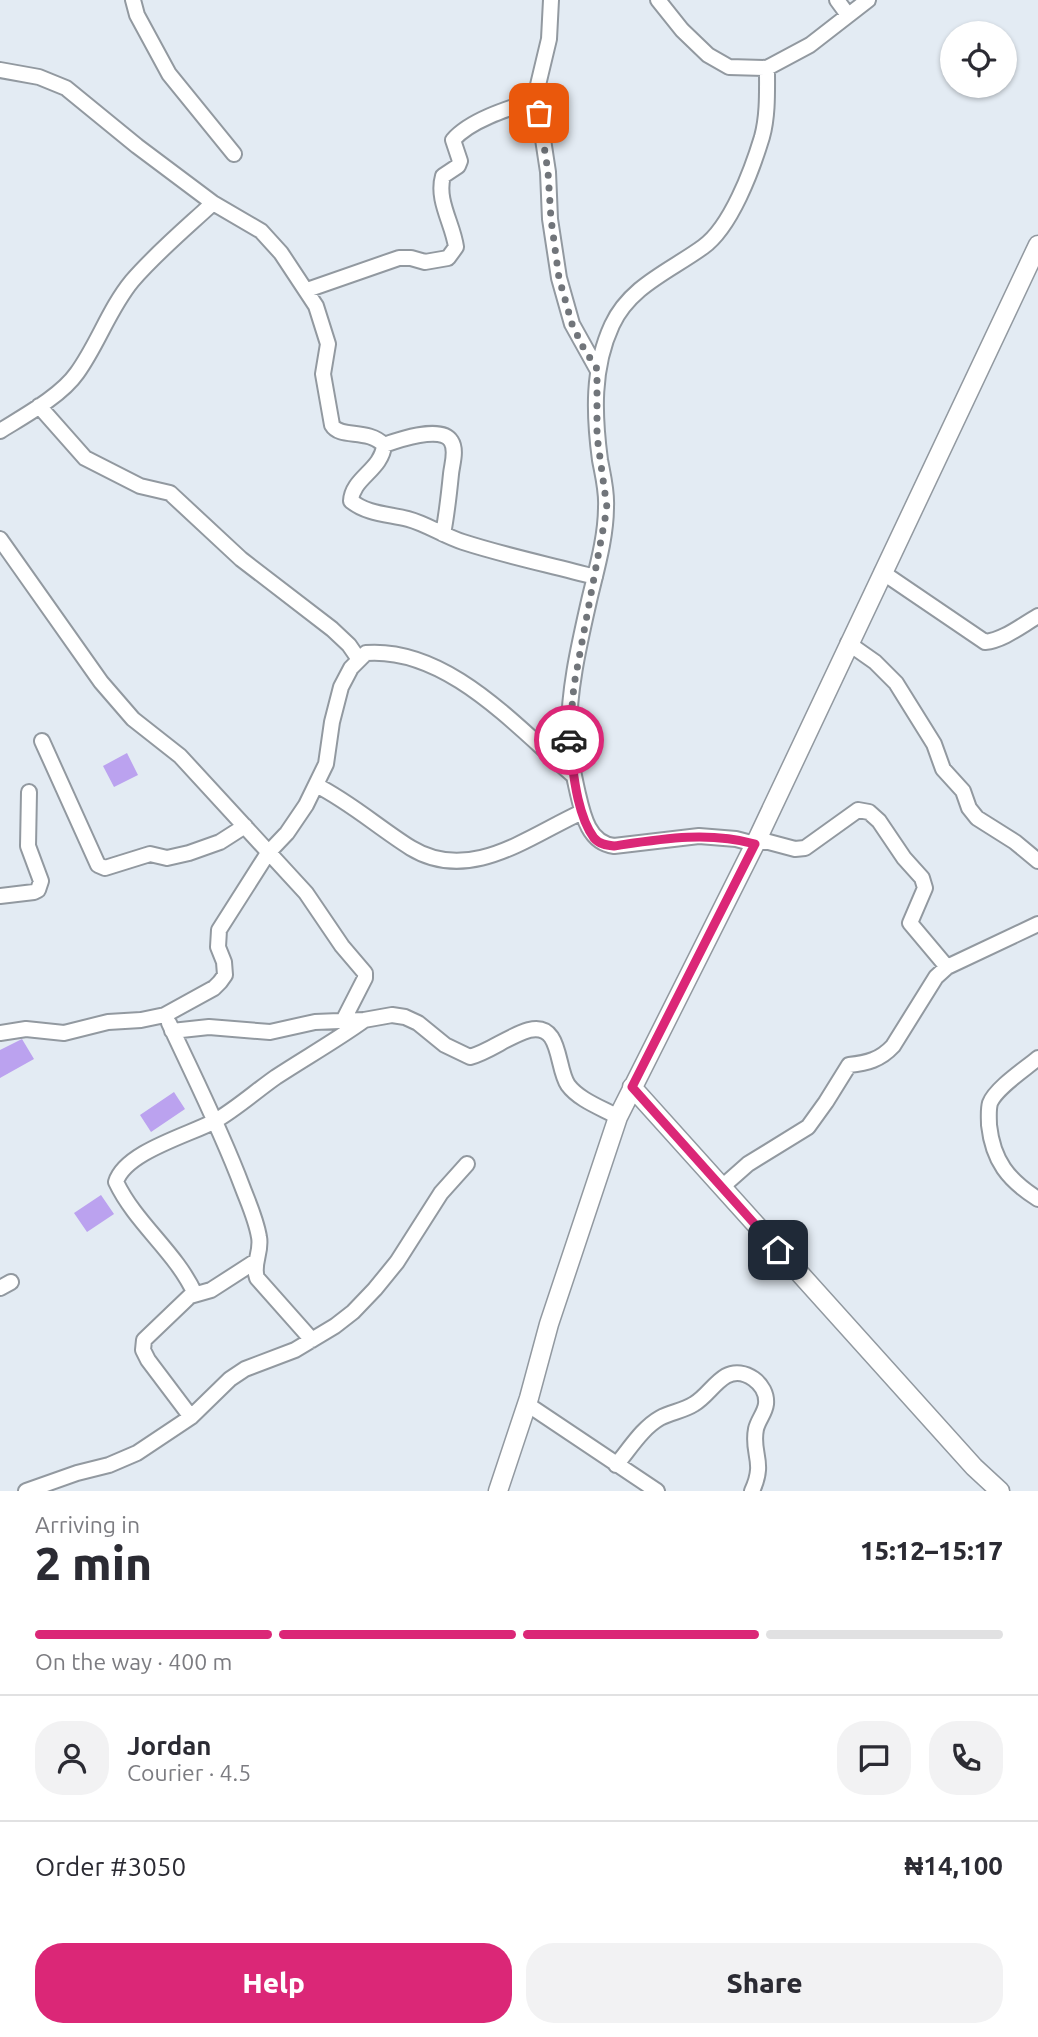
<!DOCTYPE html>
<meta charset="utf-8">
<style>
:root{--surface:#fff;--page:#f2f2f3;--text:#2b2b33;--muted:#7c7c81;--line:#e1e1e2;--accent:#db2777}
body{margin:0;font-family:Ubuntu,sans-serif;background:var(--page);color:var(--text);height:100vh;display:flex;flex-direction:column;font-size:26px;white-space:nowrap}
*{box-sizing:border-box;margin:0}
p{font-size:23px;color:var(--muted)}
.icon{flex:none;width:38px;height:38px;fill:none;stroke:currentColor;stroke-width:2;stroke-linecap:round;stroke-linejoin:round}
.map{position:relative;height:1491px;overflow:hidden}
.sheet{display:flex;flex-direction:column;background:var(--surface);flex:1}
.sheet>*{flex:none}
.controls{position:absolute;left:940px;top:21px;display:grid;gap:14px}
.controls a{display:grid;place-items:center;width:77px;height:77px;border-radius:50%;background:var(--surface);box-shadow:0 2px 5px #0004;font-size:35px}
.pin{position:absolute;display:grid;place-items:center;width:60px;height:60px;color:#fff;margin:-30px;border-radius:14px;box-shadow:0 4px 10px #0006}
.courier{position:absolute;display:grid;place-items:center;width:70px;height:70px;margin:-35px;border:5px solid #db2777;border-radius:50%;background:#fff;color:#222;box-shadow:0 2px 9px #0007}
.head em{font-style:normal;font-weight:800}
.head div{display:flex;flex-direction:column-reverse}
.head{display:flex;align-items:center;justify-content:space-between;height:119px;padding:0 35px}
h1{font-size:46px;font-weight:800;line-height:52px}
.bar{display:grid;grid-template-columns:repeat(4,1fr);gap:10px 7px;align-content:center;height:84px;padding:0 35px}
.bar i{height:9px;border-radius:5px;background:var(--line)}
.bar .on{background:var(--accent)}
.bar p{grid-column:span 4}
.line{display:flex;align-items:center;gap:18px;padding:0 35px;border-top:2px solid var(--line)}
.line div{flex:1}
.round{display:grid;place-items:center;flex:none;width:74px;height:74px;border-radius:28px;background:var(--page)}
.cta{display:flex;gap:14px;margin-top:auto;padding:14px 35px}
.cta a{flex:1;height:80px;border-radius:28px;background:var(--accent);color:#fff;font-size:28px;font-weight:800;line-height:80px;text-align:center}
.cta a+a{background:var(--page);color:var(--text)}
.map>svg:first-child{display:block}
.building{fill:#bba2ef}
.lines{fill:none;stroke-linecap:round;stroke-linejoin:round}
.minor-casing{stroke:#9299a0;stroke-width:18}
.tertiary-casing{stroke:#9299a0;stroke-width:21}
.minor{stroke:#fff;stroke-width:14}
.tertiary{stroke:#fff;stroke-width:18}
.done{stroke:#71757a;stroke-width:7;stroke-dasharray:0 12.6}
.route{stroke:#db2777;stroke-width:9}
</style>
<div class="map">
<svg width="1038" height="1491" viewBox="0 0 1038 1491">
<rect width="100%" height="100%" fill="#e3ebf3"/>
<path class="building" d="M 127,753 L 138,775 L 114,787 L 103,766 Z
M 22,1039 L 34,1059 L 0,1078 L 0,1050 Z
M 174,1092 L 185,1109 L 151,1132 L 140,1115 Z
M 101,1195 L 114,1214 L 87,1232 L 74,1213 Z"/>
<g class="lines">
<g class="minor-casing">
<path id="minor" d="M 133,0 L 137,15 L 169,74 L 234,154
M 551,0 L 549,39 L 538,85 L 539,113 L 548,172 L 550,219 L 559,278 L 572,324 L 597,369
M 658,0 L 682,30 L 708,55 L 729,67 L 767,68 L 810,45 L 868,0
M 837,0 L 848,15
M 767,68 C 767,91 768,115 762,137 C 752,170 731,227 703,247 C 670,271 630,286 612,325 C 592,368 594,415 600,460 C 603,476 607,491 606,507 C 606,538 596,571 589,601 C 579,645 568,692 569,737 C 569,756 574,776 578,794 C 583,816 589,843 614,846 L 699,836 L 736,839 L 755,844 L 765,841 L 795,849 L 805,848 L 858,810 L 869,812 L 879,821 L 904,858 L 922,878 L 925,888 L 910,923 L 947,967
M 0,70 L 39,77 L 66,88 L 137,146 L 213,203 L 261,231 L 281,253 L 316,306 L 328,344 L 323,374 L 332,425 C 340,439 368,428 384,445
M 307,290 L 399,258 L 411,258 L 425,262 L 448,258 L 456,247 C 453,224 436,200 443,176 L 458,166 L 460,161 L 453,140 C 471,119 513,107 538,99
M 39,406 L 85,458 L 140,486 L 170,493 L 241,559 L 332,629 L 349,645 L 358,658
M 0,431 C 24,416 61,396 77,373 C 98,344 109,309 132,281 C 156,253 186,228 213,203
M 384,445 C 382,470 352,478 351,501 C 367,514 388,514 408,519 C 427,524 444,536 463,542 C 506,556 551,565 595,577
M 384,445 C 398,440 441,425 451,441 C 457,450 452,464 451,474 C 449,494 447,513 443,534
M 0,539 L 101,682 L 133,719 L 180,756 L 306,893 L 342,946 L 365,973 L 365,978 L 343,1021
M 882,572 L 985,642 C 1004,640 1022,625 1038,616
M 848,643 L 875,662 L 896,683 L 934,744 L 943,769 L 963,791 L 969,808 L 977,818 L 1015,842 L 1038,861
M 42,741 L 98,865 L 105,868 L 150,854 L 167,858 L 189,853 L 220,842 L 245,826
M 316,785 C 350,802 379,828 411,848 C 470,884 529,836 582,812
M 0,896 L 34,892 L 38,890 L 41,881 L 28,846 L 29,792
M 169,1023 C 194,1077 221,1130 242,1186 C 248,1202 256,1219 259,1237 C 262,1252 252,1264 257,1278 L 312,1340
M 172,1031 L 209,1027 L 270,1032 L 315,1022 L 364,1020 L 392,1015 L 405,1017 L 418,1023 L 445,1045 L 470,1057 C 491,1051 508,1036 529,1030 C 562,1022 556,1068 568,1085 C 579,1100 602,1108 618,1117
M 0,1033 L 26,1029 L 64,1033 L 108,1022 L 141,1020 L 165,1015 L 214,988 L 220,982 L 225,975 L 224,962 L 218,947 L 219,930 L 268,853 L 287,833 L 306,805 L 326,764 L 332,722 L 341,687 L 351,668 L 366,653 C 448,647 516,727 574,776
M 1038,1058 C 1025,1069 996,1088 990,1103 C 988,1110 989,1119 989,1125 C 993,1161 1008,1180 1038,1199
M 722,1187 L 748,1164 L 808,1127 L 826,1102 L 849,1065 C 867,1063 880,1060 893,1046 L 936,977 L 947,967 L 1038,924
M 0,1288 L 11,1282
M 195,1294 C 176,1252 136,1224 116,1182 C 125,1152 189,1135 215,1121 C 236,1109 256,1091 276,1077 C 305,1058 335,1041 363,1021
M 527,1404 L 657,1491
M 191,1417 L 148,1360 L 143,1350 L 144,1340 L 190,1296 L 211,1290 L 256,1261
M 616,1465 C 629,1450 642,1428 660,1418 C 671,1412 683,1411 694,1404 C 706,1397 714,1383 726,1376 C 744,1366 768,1384 766,1404 C 765,1413 758,1420 756,1429 C 751,1454 766,1461 752,1491
M 26,1491 L 77,1473 L 109,1465 L 137,1453 L 191,1417 L 230,1379 L 245,1369 L 295,1350 L 335,1326 L 353,1312 L 375,1289 L 397,1262 L 441,1193 L 467,1164"/>
</g>
<g class="tertiary-casing">
<path id="tertiary" d="M 632,1087 L 974,1467 L 1000,1491
M 498,1491 L 529,1398 L 549,1324 L 618,1117 L 755,844 L 1038,245"/>
</g>
<use href="#minor" class="minor"/>
<use href="#tertiary" class="tertiary"/>
</g>
<g class="lines">
<path class="done" d="M 539,113 L 548,172 L 551,219 L 559,278 L 572,324 L 583,347 L 597,369 L 597,436 L 607,508 L 574,685 L 569,740"/>
<path class="route" d="M 569,740 C 573,768 576,814 594,838 C 599,844 606,845 614,846 C 661,839 707,831 755,844 L 632,1087 L 778,1250"/>
</g>
</svg>
<div class="controls">
<a><svg class="icon" aria-label="locate" viewBox="0 0 24 24"><circle cx="12" cy="12" r="6"/><path d="M12 2v4M12 18v4M2 12h4M18 12h4"/></svg></a>
</div>
<div class="pin" style="left:539px;top:113px;background:#ea580c"><svg class="icon" aria-label="bag" viewBox="0 0 24 24"><path d="M5 8h14l-1 12H6zM9 8a3 3 0 0 1 6 0"/></svg></div>
<div class="pin" style="left:778px;top:1250px;background:#1f2937"><svg class="icon" aria-label="home" viewBox="0 0 24 24"><path d="M3 11l9-7 9 7M6 9v11h12V9"/></svg></div>
<div class="courier" style="left:569px;top:740px"><svg class="icon" aria-label="car" viewBox="0 0 24 24"><path d="M5 17H2v-5l4-1 3-4h7l3 4 3 1v5h-3M9 17h6M6 11h13"/><circle cx="7" cy="17" r="2"/><circle cx="17" cy="17" r="2"/></svg></div>
</div>
<section class="sheet">
<div class="head"><div><h1>2 min</h1><p>Arriving in</p></div><em>15:12–15:17</em></div>
<div class="bar"><i class="on"></i><i class="on"></i><i class="on"></i><i></i><p>On the way · 400 m</p></div>
<div class="line" style="height:126px"><a class="round"><svg class="icon" aria-label="person" viewBox="0 0 24 24"><circle cx="12" cy="8" r="4"/><path d="M4 21q1-7 8-7t8 7"/></svg></a><div><b>Jordan</b><p>Courier · 4.5</p></div><a class="round"><svg class="icon" aria-label="chat" viewBox="0 0 24 24"><path d="M4 5h16v11H9l-5 4z"/></svg></a><a class="round"><svg class="icon" aria-label="phone" viewBox="0 0 24 24"><path d="M5 4h4l2 5-3 2q2 4 5 5l2-3 5 2v4C11 20 4 13 5 4z"/></svg></a></div>
<div class="line" style="height:91px"><div>Order #3050</div><b>₦14,100</b></div>
<div class="cta"><a>Help</a><a>Share</a></div>
</section>
